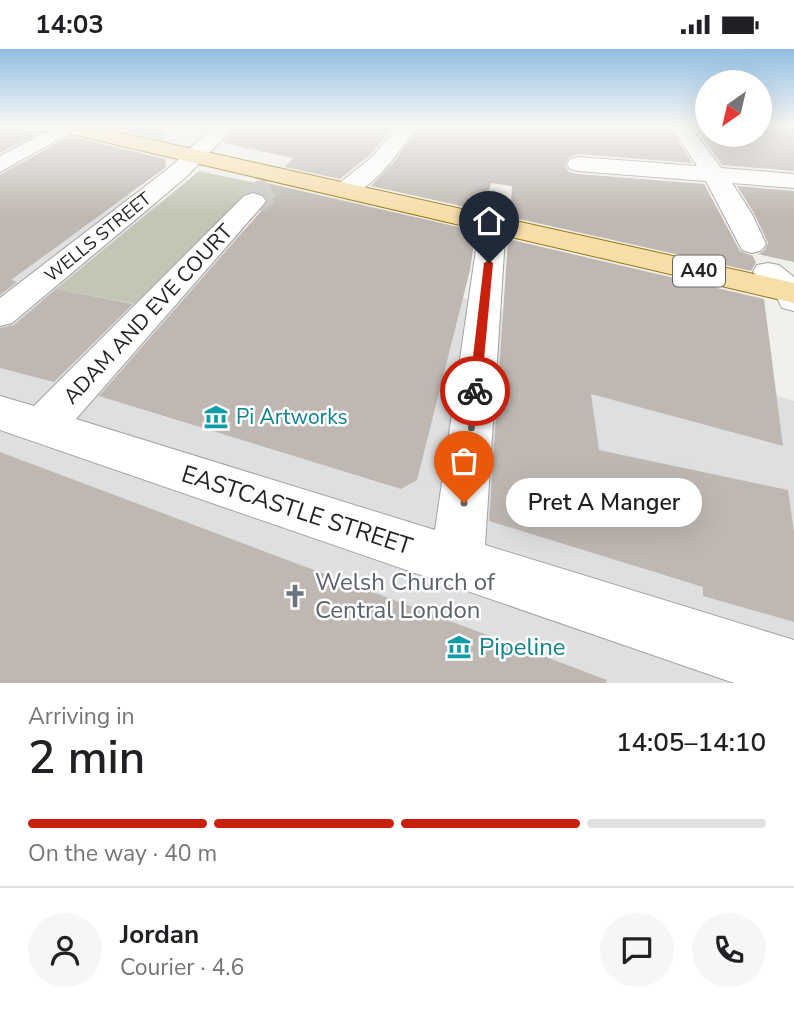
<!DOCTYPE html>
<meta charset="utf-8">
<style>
:root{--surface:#fff;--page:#f6f6f6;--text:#202124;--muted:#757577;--line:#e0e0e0;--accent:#c7200c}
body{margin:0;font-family:"Nunito Sans",sans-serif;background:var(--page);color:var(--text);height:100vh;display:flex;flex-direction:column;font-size:26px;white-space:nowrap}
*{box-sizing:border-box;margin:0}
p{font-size:23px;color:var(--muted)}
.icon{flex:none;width:38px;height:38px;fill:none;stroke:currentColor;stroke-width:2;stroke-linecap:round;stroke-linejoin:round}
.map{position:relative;height:634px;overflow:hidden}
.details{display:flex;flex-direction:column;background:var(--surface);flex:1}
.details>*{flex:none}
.needle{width:46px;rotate:214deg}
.controls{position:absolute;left:695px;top:21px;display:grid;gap:14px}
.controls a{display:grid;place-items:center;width:77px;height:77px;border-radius:50%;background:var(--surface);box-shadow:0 7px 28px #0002;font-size:35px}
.pin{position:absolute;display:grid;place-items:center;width:60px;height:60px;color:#fff;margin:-72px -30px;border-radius:50% 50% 50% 0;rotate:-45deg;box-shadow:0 0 7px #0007}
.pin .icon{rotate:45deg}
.courier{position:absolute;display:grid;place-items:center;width:70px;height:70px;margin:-35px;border:5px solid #c7200c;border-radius:50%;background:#fff;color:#222;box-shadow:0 2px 9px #0007}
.bubble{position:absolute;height:49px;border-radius:24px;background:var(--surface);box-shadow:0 7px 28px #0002;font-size:23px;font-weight:600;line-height:49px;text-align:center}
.overview em{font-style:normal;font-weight:600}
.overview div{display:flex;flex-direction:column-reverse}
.overview{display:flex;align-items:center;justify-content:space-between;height:119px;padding:0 28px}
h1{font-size:46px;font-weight:600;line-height:52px}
.bar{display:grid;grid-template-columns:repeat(4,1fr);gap:10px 7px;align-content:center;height:84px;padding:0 28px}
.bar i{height:9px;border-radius:5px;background:var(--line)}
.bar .current{background:var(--accent)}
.bar p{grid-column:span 4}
.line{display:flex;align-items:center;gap:18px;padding:0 28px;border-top:2px solid var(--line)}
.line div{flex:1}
.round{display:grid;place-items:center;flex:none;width:74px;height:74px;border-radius:37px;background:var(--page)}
.status{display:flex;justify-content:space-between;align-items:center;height:49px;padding:0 35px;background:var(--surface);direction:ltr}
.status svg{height:19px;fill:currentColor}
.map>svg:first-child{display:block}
.residential{fill:#dfdfdf}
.construction{fill:#c4c5b5}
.building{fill:#bfb8b2}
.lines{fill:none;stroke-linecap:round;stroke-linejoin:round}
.minor-tunnel-far1{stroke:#c8c6c1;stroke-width:22;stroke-dasharray:22 10;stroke-linecap:butt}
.minor-tunnel{stroke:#c8c6c1;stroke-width:28;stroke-dasharray:28 14;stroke-linecap:butt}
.minor-casing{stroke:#a3a3a3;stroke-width:2}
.major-casing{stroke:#967609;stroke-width:2}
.minor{fill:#fff;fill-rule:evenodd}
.major{fill:#f7dda8;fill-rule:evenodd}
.route{fill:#c7200c}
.done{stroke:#6a6a68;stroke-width:7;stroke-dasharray:0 12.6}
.labels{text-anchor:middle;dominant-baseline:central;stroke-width:5;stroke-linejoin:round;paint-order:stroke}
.far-street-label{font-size:18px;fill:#222;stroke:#fff}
.shield{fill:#fff;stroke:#646464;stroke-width:2}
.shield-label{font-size:19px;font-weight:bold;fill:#222}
.street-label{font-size:21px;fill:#222;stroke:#fff}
.culture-label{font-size:21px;fill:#0d838f;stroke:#fff;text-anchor:start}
.near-street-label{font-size:24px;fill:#222;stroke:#fff}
.near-worship-label{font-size:24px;fill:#5b616d;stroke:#fff;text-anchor:start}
.near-culture-label{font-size:24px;fill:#0d838f;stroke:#fff;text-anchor:start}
</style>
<div class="status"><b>14:03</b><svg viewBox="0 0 49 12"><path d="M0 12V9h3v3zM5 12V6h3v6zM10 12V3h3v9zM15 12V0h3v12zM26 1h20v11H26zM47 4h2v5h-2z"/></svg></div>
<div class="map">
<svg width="794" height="634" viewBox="0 0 794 634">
<rect width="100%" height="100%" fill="#f1efe9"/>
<path class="residential" d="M 0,110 L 28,114 L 794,352 L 794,634 L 0,634 Z"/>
<path class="construction" d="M 199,122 L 265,136 L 142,256 L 56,240 Z"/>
<path class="building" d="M 0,77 L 11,77 L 39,84 L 0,104 Z
M 104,77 L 163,77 L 164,91 Z
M 237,77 L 394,77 L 371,105 L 340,130 L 285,118 L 293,109 L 223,94 Z
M 419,77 L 669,77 L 692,114 L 578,105 L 568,109 L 565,116 L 569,123 L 578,125 L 704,135 L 740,202 L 753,207 L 756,214 L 751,222 L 510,168 L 512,137 L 491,134 L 484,162 L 371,137 L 395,112 Z
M 694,77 L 707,77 L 707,86 L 760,86 L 760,77 L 794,77 L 794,122 L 722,116 Z
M 69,87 L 165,110 L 166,118 L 11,231 L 17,233 L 0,246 L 0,126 Z
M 267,134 L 476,182 L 470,221 L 417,431 L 401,440 L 99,347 L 268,154 L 264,145 L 258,143 Z
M 737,137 L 794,142 L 794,213 L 758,205 L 764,202 L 768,194 L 754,164 Z
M 508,190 L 764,250 L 783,397 L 591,345 L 599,401 L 788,441 L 794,483 L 794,573 L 703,547 L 703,538 L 489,472 Z
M 56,240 L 133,255 L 54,333 L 0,319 L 0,279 L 14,276 Z
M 0,403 L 607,631 L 606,634 L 0,634 Z"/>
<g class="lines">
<path class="minor-tunnel-far1" d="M 263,143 L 270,138"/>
<path class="minor-tunnel" d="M 253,152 L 266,142"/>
<g class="minor-casing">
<path id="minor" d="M 58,77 L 82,77 L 0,123 L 0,107 Z
M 214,77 L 235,77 L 185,129 L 12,274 L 0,277 L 0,249 L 169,119 Z
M 398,77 L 417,77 C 402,99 367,153 337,146 L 334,141 L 337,136 L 373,107 Z
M 671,77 L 690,77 L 721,119 L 794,125 L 794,139 L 732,134 L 752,165 L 766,195 L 762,201 L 752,204 L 742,201 L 706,132 L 578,122 L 570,120 L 567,115 L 570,110 L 578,108 L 697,117 Z
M 253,144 L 262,147 L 266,152 L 262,157 L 76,370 L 435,481 L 480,173 L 483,167 L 493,165 L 503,167 L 506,173 L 485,496 L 794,591 L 794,634 L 734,634 L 0,381 L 0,347 L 34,357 L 244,147 Z
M 768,214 L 779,216 L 794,228 L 794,262 L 782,259 L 776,247 L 753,223 L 757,216 Z"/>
</g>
<g class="major-casing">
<path id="major" d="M 53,77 L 90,77 L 794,234 L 794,254 L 62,83 Z"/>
</g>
<use href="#minor" class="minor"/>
<use href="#major" class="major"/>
</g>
<linearGradient id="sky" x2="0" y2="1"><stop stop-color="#90bee3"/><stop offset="0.46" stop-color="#f9f8f5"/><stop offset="1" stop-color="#f9f8f5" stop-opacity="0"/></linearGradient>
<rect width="794" height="166" fill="url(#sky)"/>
<path class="route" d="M 489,211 L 493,214 L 481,342 L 475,347 L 469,342 L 484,214 Z"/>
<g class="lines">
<path class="done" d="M 464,454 L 475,342"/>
</g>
<defs>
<g id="museum-bare" transform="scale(1.89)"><path d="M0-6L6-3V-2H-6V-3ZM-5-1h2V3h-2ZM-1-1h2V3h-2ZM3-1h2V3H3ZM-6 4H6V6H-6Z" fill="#0f9aa8" stroke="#fff" stroke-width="2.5" paint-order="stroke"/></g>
<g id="church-bare" transform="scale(1.89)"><path d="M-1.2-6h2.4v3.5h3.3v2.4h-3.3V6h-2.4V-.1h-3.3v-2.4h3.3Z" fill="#6b7280" stroke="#fff" stroke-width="2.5" paint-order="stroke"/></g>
</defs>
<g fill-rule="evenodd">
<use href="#museum-bare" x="216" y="368"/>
<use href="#church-bare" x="295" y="547"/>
<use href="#museum-bare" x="459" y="598"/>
</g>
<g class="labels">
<g class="far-street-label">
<text transform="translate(98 188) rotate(-39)">WELLS STREET</text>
</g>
<rect class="shield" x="673" y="206.5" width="52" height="31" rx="5"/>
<g class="shield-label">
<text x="699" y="222">A40</text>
</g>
<g class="street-label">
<text transform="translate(148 265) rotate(-47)">ADAM AND EVE COURT</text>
</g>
<g class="culture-label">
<text x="236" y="368">Pi Artworks</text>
</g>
<g class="near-street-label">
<text transform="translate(297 461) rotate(18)">EASTCASTLE STREET</text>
</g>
<g class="near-worship-label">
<text x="315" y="533">Welsh Church of<tspan x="315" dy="28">Central London</tspan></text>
</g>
<g class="near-culture-label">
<text x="479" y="598">Pipeline</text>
</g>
</g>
</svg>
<div class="controls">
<a><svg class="needle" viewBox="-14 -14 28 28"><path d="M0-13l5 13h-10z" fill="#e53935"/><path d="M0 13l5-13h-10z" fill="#757577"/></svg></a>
</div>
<div class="pin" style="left:464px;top:454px;background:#ea580c"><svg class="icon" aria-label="bag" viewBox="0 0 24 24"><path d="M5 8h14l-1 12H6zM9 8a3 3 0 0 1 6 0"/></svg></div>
<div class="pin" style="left:489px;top:214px;background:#1f2937"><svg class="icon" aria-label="home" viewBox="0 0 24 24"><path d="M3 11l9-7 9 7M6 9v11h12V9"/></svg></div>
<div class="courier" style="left:475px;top:342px"><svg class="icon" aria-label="bike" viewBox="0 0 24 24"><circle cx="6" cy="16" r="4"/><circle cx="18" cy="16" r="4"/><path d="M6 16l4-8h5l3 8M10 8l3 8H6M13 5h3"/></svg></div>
<div class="bubble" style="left:506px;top:429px;width:196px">Pret A Manger</div>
</div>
<section class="details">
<div class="overview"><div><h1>2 min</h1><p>Arriving in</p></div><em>14:05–14:10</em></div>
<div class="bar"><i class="current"></i><i class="current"></i><i class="current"></i><i></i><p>On the way · 40 m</p></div>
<div class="line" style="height:126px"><a class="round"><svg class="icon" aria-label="person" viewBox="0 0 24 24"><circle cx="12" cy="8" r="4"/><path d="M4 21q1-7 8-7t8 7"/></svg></a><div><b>Jordan</b><p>Courier · 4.6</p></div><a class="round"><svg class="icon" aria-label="chat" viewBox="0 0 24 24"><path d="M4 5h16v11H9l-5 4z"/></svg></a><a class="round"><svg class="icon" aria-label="phone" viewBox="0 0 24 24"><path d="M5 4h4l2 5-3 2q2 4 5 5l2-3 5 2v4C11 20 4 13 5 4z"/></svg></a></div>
</section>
